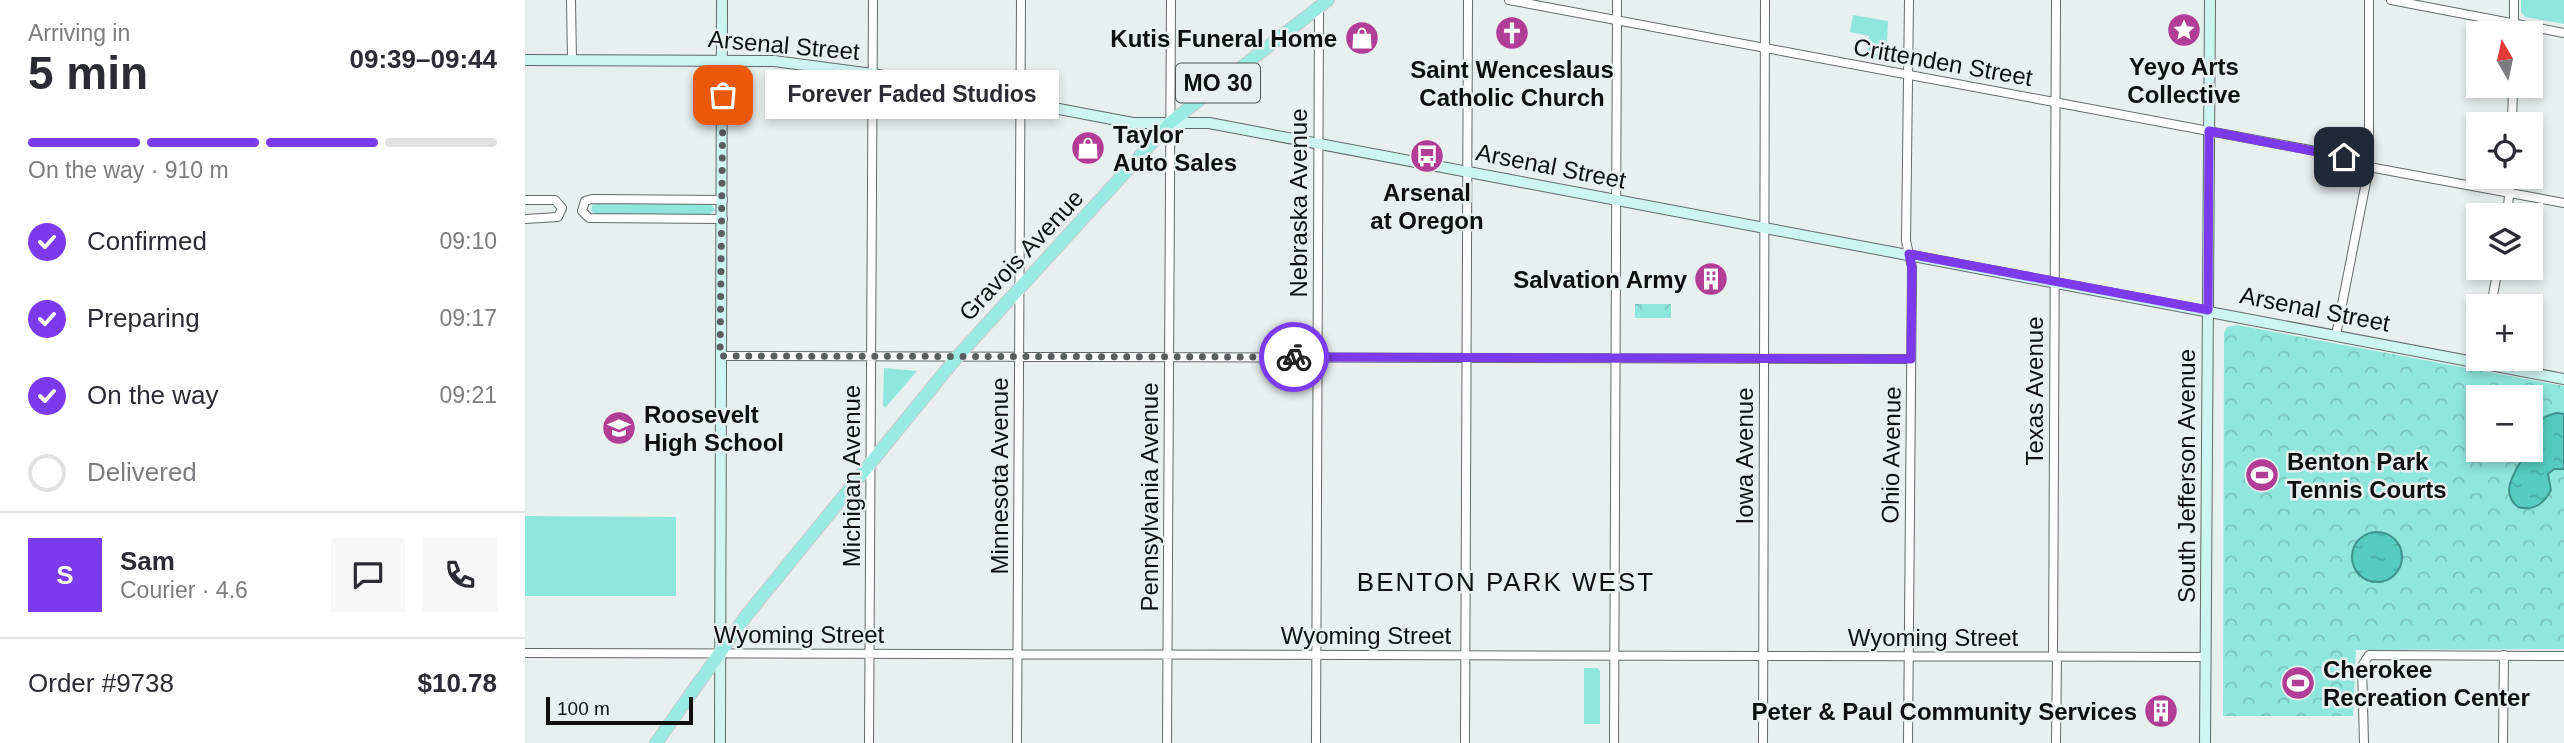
<!DOCTYPE html>
<meta charset="utf-8">
<style>
:root{--surface:#fff;--page:#f7f7f7;--text:#2b2b33;--muted:#7c7c81;--line:#e1e1e2;--accent:#7c3aed}
body{margin:0;font-family:Helvetica,sans-serif;background:var(--page);color:var(--text);height:100vh;display:flex;flex-direction:column;font-size:26px;white-space:nowrap}
*{box-sizing:border-box;margin:0}
p{font-size:23px;color:var(--muted)}
.icon{flex:none;width:38px;height:38px;fill:none;stroke:currentColor;stroke-width:2;stroke-linecap:round;stroke-linejoin:round}
.map{position:relative;flex:1;overflow:hidden}
.sheet{display:flex;flex-direction:column;background:var(--surface);width:525px}
.sheet>*{flex:none}
.needle{width:46px;rotate:351deg}
.controls{position:absolute;left:1941px;top:21px;display:grid;gap:14px}
.controls a{display:grid;place-items:center;width:77px;height:77px;border-radius:0px;background:var(--surface);box-shadow:0 4px 10px #0003;font-size:35px}
.scale{position:absolute;left:21px;bottom:18px;width:147px;box-sizing:border-box;padding-left:7px;border:4px solid #0e1010;border-top:0;font-size:19px;line-height:24px;white-space:nowrap;color:#0e1010;-webkit-text-stroke:5px #e8f0ef;paint-order:stroke}
.pin{position:absolute;display:grid;place-items:center;width:60px;height:60px;color:#fff;margin:-30px;border-radius:14px;box-shadow:0 4px 10px #0006}
.courier{position:absolute;display:grid;place-items:center;width:70px;height:70px;margin:-35px;border:5px solid #7c3aed;border-radius:50%;background:#fff;color:#222;box-shadow:0 2px 9px #0007}
.bubble{position:absolute;height:49px;border-radius:0px;background:var(--surface);box-shadow:0 4px 10px #0003;font-size:23px;font-weight:800;line-height:49px;text-align:center}
.headline em{font-style:normal;font-weight:800}
.headline div{display:flex;flex-direction:column-reverse}
.headline{display:flex;align-items:center;justify-content:space-between;height:119px;padding:0 28px}
h1{font-size:46px;font-weight:800;line-height:52px}
.bar{display:grid;grid-template-columns:repeat(4,1fr);gap:10px 7px;align-content:center;height:84px;padding:0 28px}
.bar i{height:9px;border-radius:5px;background:var(--line)}
.bar .on{background:var(--accent)}
.bar p{grid-column:span 4}
.line{display:flex;align-items:center;gap:18px;padding:0 28px;border-top:2px solid var(--line)}
.line div{flex:1}
.round{display:grid;place-items:center;flex:none;width:74px;height:74px;border-radius:0px;background:var(--page)}
ol{padding:0 28px;list-style:none}
li{display:flex;align-items:center;gap:21px;height:77px}
li p{margin-inline-start:auto}
li .icon{padding:7px;border-radius:50%;background:var(--accent);color:#fff;stroke-width:4}
li:last-child{color:var(--muted)}
li i{width:38px;height:38px;border:4px solid var(--line);border-radius:50%}
main{display:flex;flex:1;min-height:0}
.map>svg:first-child{display:block}
.green{fill:#8ee6dd}
.park{fill:url(#park-crowns);fill-rule:evenodd}
.water{fill:url(#water-ripples);stroke:#40938c;stroke-width:2}
.lines{fill:none;stroke-linecap:round;stroke-linejoin:round}
.street-casing{stroke:#626a69;stroke-width:10}
.secondary-casing{stroke:#626a69;stroke-width:12}
.primary-casing{stroke:#cacaca;stroke-width:14}
.street{stroke:#fff;stroke-width:8}
.secondary{stroke:#ccf4f1;stroke-width:10}
.primary{stroke:#99eae3;stroke-width:12}
.done{stroke:#5a5e5e;stroke-width:7;stroke-dasharray:0 12.6}
.route{stroke:#7c3aed;stroke-width:9}
.labels{text-anchor:middle;dominant-baseline:central;stroke-width:5;stroke-linejoin:round;paint-order:stroke}
.shield{fill:#e8f0ef;stroke:#4f5353;stroke-width:2}
.shield-label{font-size:23px;font-weight:bold;fill:#0e1010}
.poi-label{font-size:24px;font-weight:bold;fill:#0e1010;stroke:#e8f0ef;text-anchor:start}
.street-label{font-size:24px;fill:#0e1010;stroke:#e8f0ef}
.neighbourhood-label{font-size:26px;letter-spacing:2px;fill:#0e1010;stroke:#e8f0ef}
</style>
<main>
<section class="sheet">
<div class="headline"><div><h1>5 min</h1><p>Arriving in</p></div><em>09:39–09:44</em></div>
<div class="bar"><i class="on"></i><i class="on"></i><i class="on"></i><i></i><p>On the way · 910 m</p></div>
<ol>
<li><svg class="icon" aria-label="check" viewBox="0 0 24 24"><path d="M5 12l5 5 9-10"/></svg>Confirmed<p>09:10</p></li>
<li><svg class="icon" aria-label="check" viewBox="0 0 24 24"><path d="M5 12l5 5 9-10"/></svg>Preparing<p>09:17</p></li>
<li><svg class="icon" aria-label="check" viewBox="0 0 24 24"><path d="M5 12l5 5 9-10"/></svg>On the way<p>09:21</p></li>
<li><i></i>Delivered</li>
</ol>
<div class="line" style="height:126px"><b class="round" style="background:var(--accent);color:#fff">S</b><div><b>Sam</b><p>Courier · 4.6</p></div><a class="round"><svg class="icon" aria-label="chat" viewBox="0 0 24 24"><path d="M4 5h16v11H9l-5 4z"/></svg></a><a class="round"><svg class="icon" aria-label="phone" viewBox="0 0 24 24"><path d="M5 4h4l2 5-3 2q2 4 5 5l2-3 5 2v4C11 20 4 13 5 4z"/></svg></a></div>
<div class="line" style="height:91px"><div>Order #9738</div><b>$10.78</b></div>
</section>
<div class="map">
<svg width="2039" height="743" viewBox="0 0 2039 743">
<defs>
<pattern id="park-crowns" width="20" height="18" patternUnits="userSpaceOnUse" patternTransform="scale(1.75)"><rect width="20" height="18" fill="#8ee6dd"/><path d="M2 6a3 3 0 1 1 6 0M12 15a3 3 0 1 1 6 0" fill="none" stroke="#79c4bd"/></pattern>
<pattern id="water-ripples" width="26" height="14" patternUnits="userSpaceOnUse" patternTransform="scale(1.75)"><rect width="26" height="14" fill="#55cbc1"/><path d="M2 4q2-2 4 0t4 0M15 11q2-2 4 0t4 0" fill="none" stroke="#49ada5"/></pattern>
</defs>
<rect width="100%" height="100%" fill="#e8f0ef"/>
<path class="green" d="M 1996,0 L 2039,0 L 2039,24 L 2000,17 L 1996,12 Z
M 1328,15 L 1363,21 L 1361,62 L 1341,58 L 1344,36 L 1325,32 Z
M 68,203 L 186,204 L 190,210 L 185,214 L 70,214 L 66,211 Z
M 359,368 L 392,371 L 360,408 L 358,405 Z
M 0,516 L 151,517 L 151,596 L 0,596 Z
M 1059,668 L 1073,668 L 1075,671 L 1075,724 L 1059,724 Z"/>
<path class="park" d="M 1110,304 L 1146,304 L 1146,318 L 1110,318 Z
M 1712,325 L 2039,386 L 2039,649 L 1831,650 L 1828,716 L 1698,716 L 1699,333 L 1702,327 ZM 1953,397 L 2006,397 L 2006,450 L 1953,450 Z"/>
<path class="water" d="M 2032,413 L 2039,414 L 2039,469 L 2029,469 L 2023,474 L 2026,490 C 2019,504 2008,511 1993,507 C 1972,491 1994,467 2002,450 L 2006,450 C 2006,430 2011,417 2032,413 Z
M1827 557a25 25 0 1 1 50 0a25 25 0 1 1-50 0Z"/>
<g class="lines">
<g class="street-casing">
<path id="street" d="M 46,0 L 47,60
M 984,0 L 1844,161
M 1866,0 L 2039,33
M 1989,33 L 1989,0
M 1987,124 L 1988,86
M 1844,167 L 2039,203
M 0,200 L 30,200 L 37,208 L 33,217 L 0,219
M 1982,215 L 1986,177
M 198,219 L 64,218 L 57,211 L 60,201 L 67,199 L 198,200
M 1966,306 L 1973,268
M 1811,335 L 1844,167 L 1844,0
M 195,356 L 1386,359
M 0,653 L 1681,657
M 1528,657 L 1531,0
M 344,743 L 348,0
M 492,743 L 496,0
M 642,743 L 646,0
M 791,743 L 794,8
M 940,743 L 943,0
M 1089,743 L 1092,0
M 1238,743 L 1240,0
M 1383,743 L 1387,267 L 1381,241 L 1384,0
M 1531,743 L 1532,657
M 1839,743 L 1837,666 L 1844,655 L 2039,656
M 1978,743 L 1979,655"/>
</g>
<g class="secondary-casing">
<path id="secondary" d="M 0,60 L 249,61 L 348,74 L 608,123 L 684,123 L 2039,379
M 195,743 L 197,0
M 1680,743 L 1685,0"/>
</g>
<g class="primary-casing">
<path id="primary" d="M 131,743 L 221,616 L 432,357 L 646,122 L 803,0"/>
</g>
<use href="#street" class="street"/>
<use href="#secondary" class="secondary"/>
<use href="#primary" class="primary"/>
</g>
<g class="lines">
<path class="done" d="M 198,95 L 195,356 L 769,357"/>
<path class="route" d="M 769,357 L 1386,359 L 1387,267 L 1384,254 L 1683,310 L 1684,131 L 1819,157"/>
</g>
<defs>
<g id="sight-disc" transform="scale(1.75)"><circle r="9.5" fill="#b13d97" stroke="#e8f0ef"/><path d="M0-6L1.8-2.2L6-1.7L2.9 1.2L3.7 5.4L0 3.3L-3.7 5.4L-2.9 1.2L-6-1.7L-1.8-2.2Z" fill="#fff"/></g>
<g id="church-disc" transform="scale(1.75)"><circle r="9.5" fill="#b13d97" stroke="#e8f0ef"/><path d="M-1.2-6h2.4v3.5h3.3v2.4h-3.3V6h-2.4V-.1h-3.3v-2.4h3.3Z" fill="#fff"/></g>
<g id="shop-disc" transform="scale(1.75)"><circle r="9.5" fill="#b13d97" stroke="#e8f0ef"/><path d="M-5-2.5h2.3a2.7 3.5 0 0 1 5.4 0H5L5.5 6h-11ZM-1.5-2.5h3a1.5 2.3 0 0 0-3 0Z" fill="#fff"/></g>
<g id="bus-disc" transform="scale(1.75)"><circle r="9.5" fill="#b13d97" stroke="#e8f0ef"/><path d="M-5-6H5V4H4V6H2V4H-2V6H-4V4H-5ZM-3.5-4V0h7V-4ZM-3.5 1.2v1.5H-2V1.2ZM2 1.2v1.5H3.5V1.2Z" fill="#fff"/></g>
<g id="building-disc" transform="scale(1.75)"><circle r="9.5" fill="#b13d97" stroke="#e8f0ef"/><path d="M-4-6H4V6H1V3H-1V6H-4ZM-2.5-4.3h1.7v1.8h-1.7ZM.8-4.3h1.7v1.8H.8ZM-2.5-1h1.7V.8h-1.7ZM.8-1h1.7V.8H.8Z" fill="#fff"/></g>
<g id="school-disc" transform="scale(1.75)"><circle r="9.5" fill="#b13d97" stroke="#e8f0ef"/><path d="M0-5L7-2L0 1L-7-2ZM-4 1L0 2.5L4 1V4Q0 6-4 4Z" fill="#fff"/></g>
<g id="stadium-disc" transform="scale(1.75)"><circle r="9.5" fill="#b13d97" stroke="#e8f0ef"/><path d="M0-5a6.5 5 0 1 0 0 10a6.5 5 0 1 0 0-10ZM-3.5-1.8h7v3.6h-7Z" fill="#fff"/></g>
</defs>
<g fill-rule="evenodd">
<use href="#sight-disc" x="1659" y="30"/>
<use href="#church-disc" x="987" y="33"/>
<use href="#shop-disc" x="837" y="38"/>
<use href="#shop-disc" x="563" y="148"/>
<use href="#bus-disc" x="902" y="156"/>
<use href="#building-disc" x="1186" y="279"/>
<use href="#school-disc" x="94" y="428"/>
<use href="#stadium-disc" x="1737" y="475"/>
<use href="#stadium-disc" x="1773" y="683"/>
<use href="#building-disc" x="1636" y="711"/>
</g>
<g class="labels">
<rect class="shield" x="651" y="63.5" width="84" height="39" rx="5"/>
<g class="shield-label">
<text x="693" y="83">MO 30</text>
</g>
<g class="poi-label">
<text x="812" y="38" text-anchor="end">Kutis Funeral Home</text>
<text x="1659" y="66" text-anchor="middle">Yeyo Arts<tspan x="1659" dy="28">Collective</tspan></text>
<text x="987" y="69" text-anchor="middle">Saint Wenceslaus<tspan x="987" dy="28">Catholic Church</tspan></text>
<text x="588" y="134">Taylor<tspan x="588" dy="28">Auto Sales</tspan></text>
<text x="902" y="192" text-anchor="middle">Arsenal<tspan x="902" dy="28">at Oregon</tspan></text>
<text x="1162" y="279" text-anchor="end">Salvation Army</text>
<text x="119" y="414">Roosevelt<tspan x="119" dy="28">High School</tspan></text>
<text x="1762" y="461">Benton Park<tspan x="1762" dy="28">Tennis Courts</tspan></text>
<text x="1798" y="669">Cherokee<tspan x="1798" dy="28">Recreation Center</tspan></text>
<text x="1612" y="711" text-anchor="end">Peter &amp; Paul Community Services</text>
</g>
<g class="street-label">
<text transform="translate(259 45) rotate(5)">Arsenal Street</text>
<text transform="translate(1418 62) rotate(10)">Crittenden Street</text>
<text transform="translate(1026 166) rotate(11)">Arsenal Street</text>
<text transform="translate(773 203) rotate(-90)">Nebraska Avenue</text>
<text transform="translate(496 255) rotate(-47)">Gravois Avenue</text>
<text transform="translate(1790 309) rotate(11)">Arsenal Street</text>
<text transform="translate(1509 391) rotate(-90)">Texas Avenue</text>
<text transform="translate(1366 455) rotate(-89)">Ohio Avenue</text>
<text transform="translate(1219 456) rotate(-90)">Iowa Avenue</text>
<text transform="translate(326 476) rotate(-90)">Michigan Avenue</text>
<text transform="translate(474 476) rotate(-90)">Minnesota Avenue</text>
<text transform="translate(1661 476) rotate(-90)">South Jefferson Avenue</text>
<text transform="translate(624 497) rotate(-90)">Pennsylvania Avenue</text>
<text x="274" y="634">Wyoming Street</text>
<text x="841" y="635">Wyoming Street</text>
<text x="1408" y="637">Wyoming Street</text>
</g>
<g class="neighbourhood-label">
<text x="981" y="582">BENTON PARK WEST</text>
</g>
</g>
</svg>
<div class="controls">
<a><svg class="needle" viewBox="-14 -14 28 28"><path d="M0-13l5 13h-10z" fill="#e53935"/><path d="M0 13l5-13h-10z" fill="#7c7c81"/></svg></a>
<a><svg class="icon" aria-label="locate" viewBox="0 0 24 24"><circle cx="12" cy="12" r="6"/><path d="M12 2v4M12 18v4M2 12h4M18 12h4"/></svg></a>
<a><svg class="icon" aria-label="layers" viewBox="0 0 24 24"><path d="M12 4l9 5-9 5-9-5zM3 14l9 5 9-5"/></svg></a>
<a>+</a>
<a>−</a>
</div>
<div class="scale">100 m</div>
<div class="pin" style="left:198px;top:95px;background:#ea580c"><svg class="icon" aria-label="bag" viewBox="0 0 24 24"><path d="M5 8h14l-1 12H6zM9 8a3 3 0 0 1 6 0"/></svg></div>
<div class="pin" style="left:1819px;top:157px;background:#1f2937"><svg class="icon" aria-label="home" viewBox="0 0 24 24"><path d="M3 11l9-7 9 7M6 9v11h12V9"/></svg></div>
<div class="courier" style="left:769px;top:357px"><svg class="icon" aria-label="bike" viewBox="0 0 24 24"><circle cx="6" cy="16" r="4"/><circle cx="18" cy="16" r="4"/><path d="M6 16l4-8h5l3 8M10 8l3 8H6M13 5h3"/></svg></div>
<div class="bubble" style="left:240px;top:70px;width:294px">Forever Faded Studios</div>
</div>
</main>
